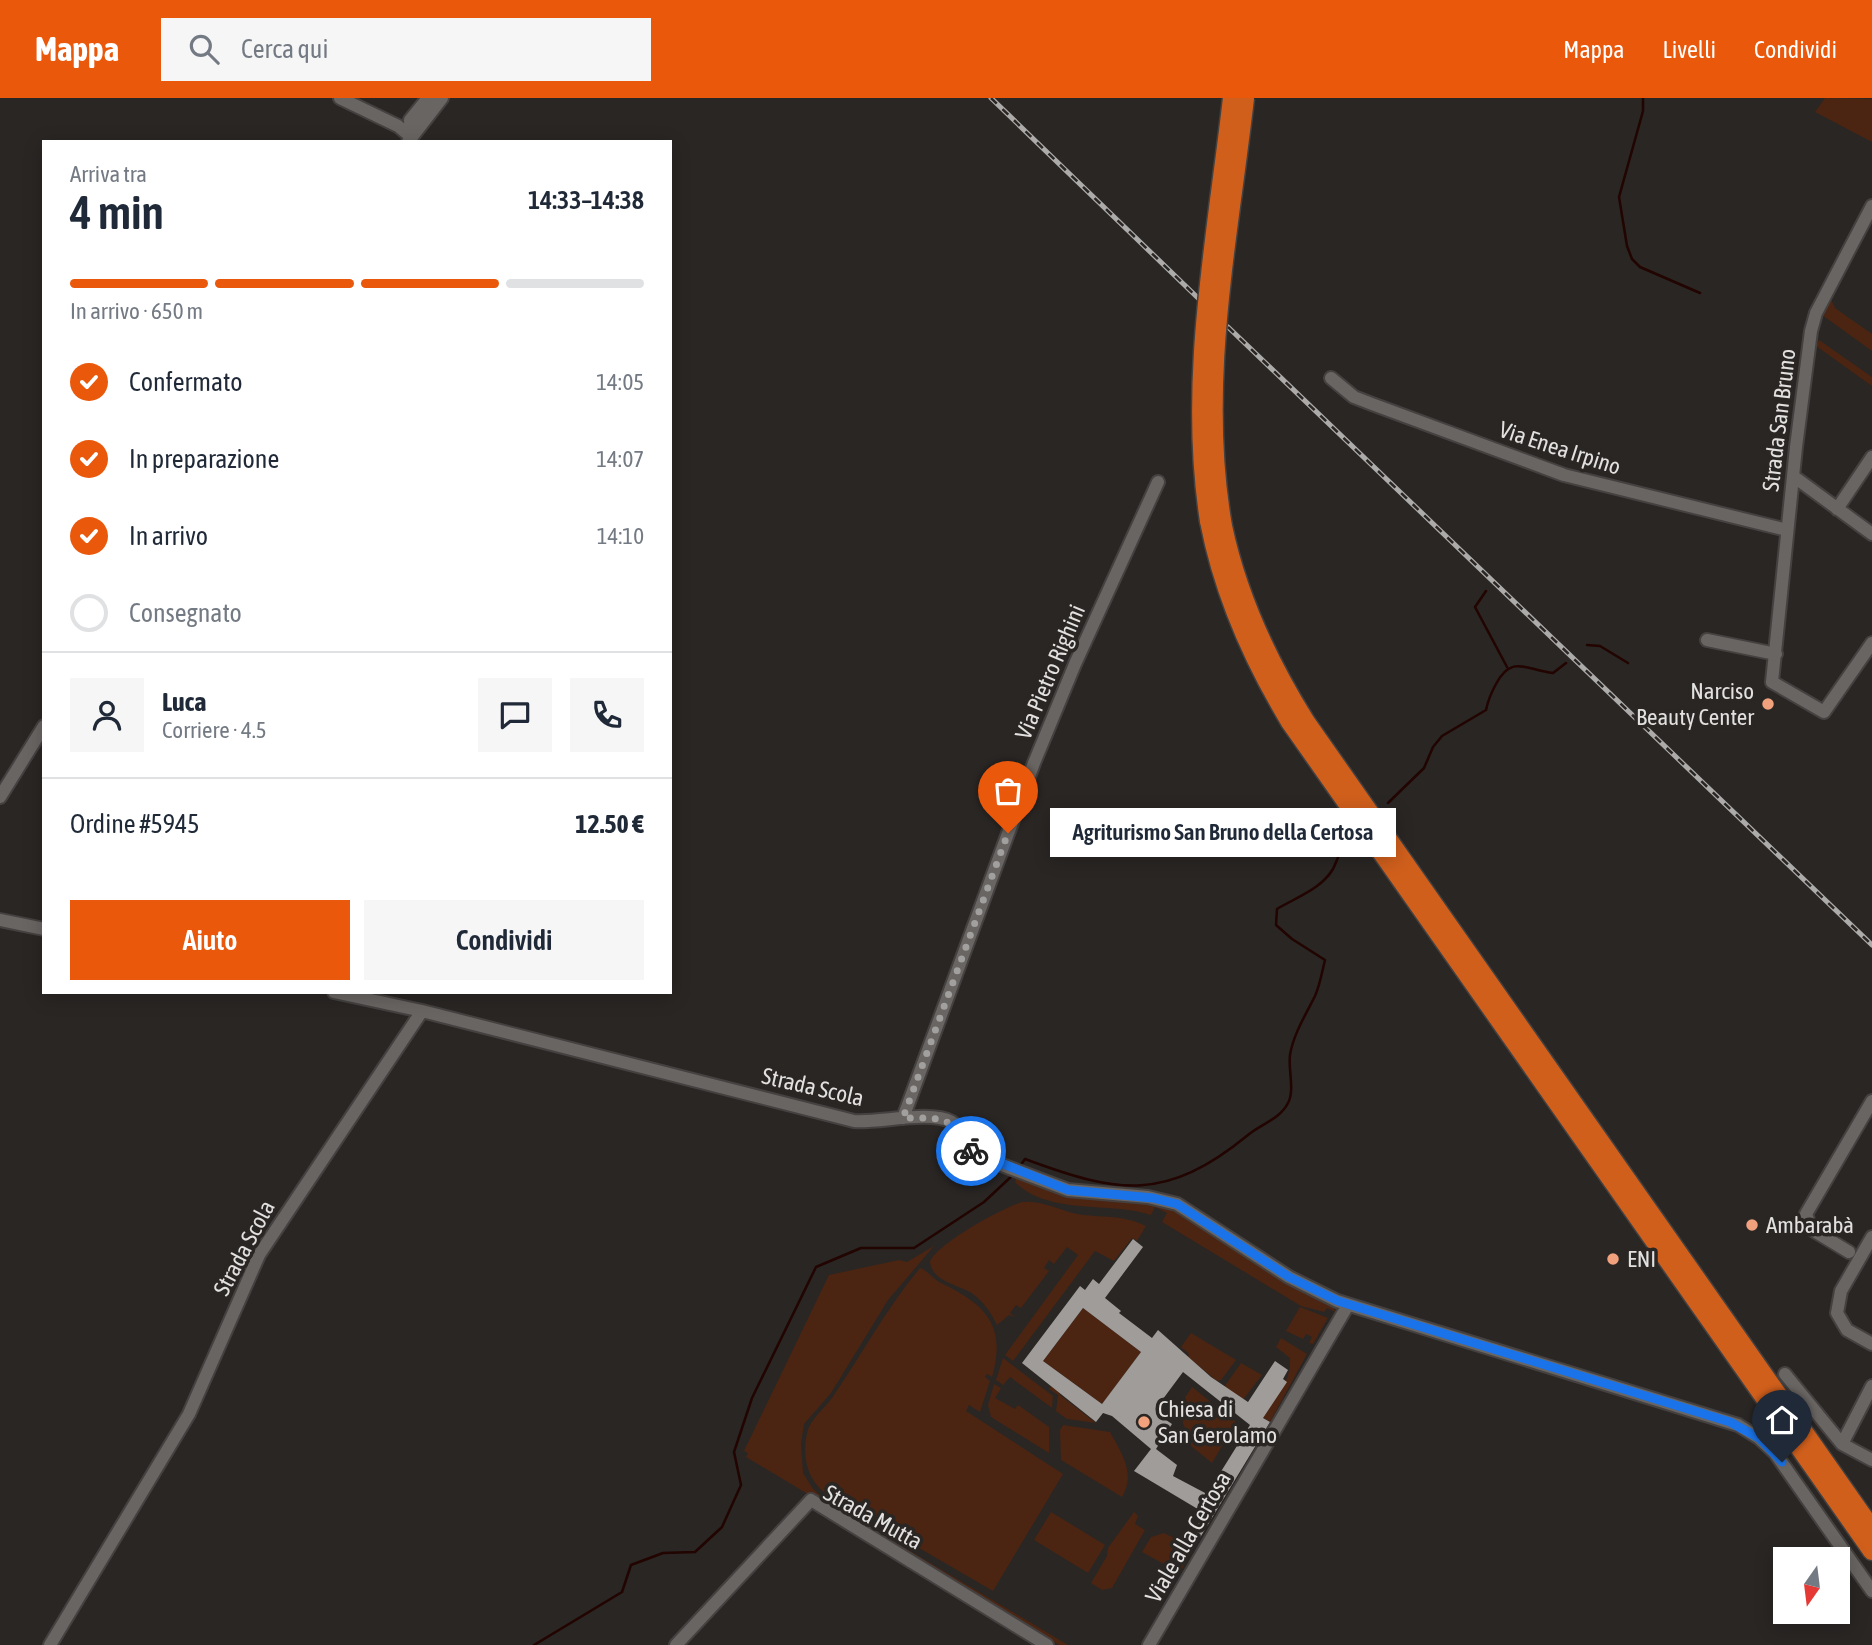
<!DOCTYPE html>
<html lang="it">
<meta charset="utf-8">
<style>
:root{--surface:#fff;--page:#f6f6f7;--text:#1f2937;--muted:#747a83;--line:#e0e1e3;--accent:#ea580c}
body{margin:0;font-family:"Asap Condensed",sans-serif;background:var(--page);color:var(--text);height:100vh;display:flex;flex-direction:column;font-size:26px;white-space:nowrap}
*{box-sizing:border-box;margin:0}
p{font-size:23px;color:var(--muted)}
.icon{flex:none;width:38px;height:38px;fill:none;stroke:currentColor;stroke-width:2;stroke-linecap:round;stroke-linejoin:round}
.map{position:relative;flex:1;overflow:hidden}
.drawer{position:absolute;left:42px;top:42px;width:630px;height:854px;display:flex;flex-direction:column;background:var(--surface);border-radius:0px;box-shadow:0 4px 18px #0003}
.drawer>*{flex:none}
.needle{width:46px;rotate:194deg}
.controls{position:absolute;left:1773px;top:1449px;display:grid;gap:14px}
.controls a{display:grid;place-items:center;width:77px;height:77px;border-radius:0px;background:var(--surface);box-shadow:0 4px 18px #0003;font-size:35px}
.pin{position:absolute;display:grid;place-items:center;width:60px;height:60px;color:#fff;margin:-72px -30px;border-radius:50% 50% 50% 0;rotate:-45deg;box-shadow:0 0 7px #0007}
.pin .icon{rotate:45deg}
.courier{position:absolute;display:grid;place-items:center;width:70px;height:70px;margin:-35px;border:5px solid #1a73e8;border-radius:50%;background:#fff;color:#222;box-shadow:0 2px 9px #0007}
.bubble{position:absolute;height:49px;border-radius:0px;background:var(--surface);box-shadow:0 4px 18px #0003;font-size:23px;font-weight:600;line-height:49px;text-align:center}
.overview em{font-style:normal;font-weight:600}
.overview div{display:flex;flex-direction:column-reverse}
.overview{display:flex;align-items:center;justify-content:space-between;height:119px;padding:0 28px}
h1{font-size:46px;font-weight:600;line-height:52px}
.bar{display:grid;grid-template-columns:repeat(4,1fr);gap:10px 7px;align-content:center;height:84px;padding:0 28px}
.bar i{height:9px;border-radius:5px;background:var(--line)}
.bar .current{background:var(--accent)}
.bar p{grid-column:span 4}
.line{display:flex;align-items:center;gap:18px;padding:0 28px;border-top:2px solid var(--line)}
.line div{flex:1}
.round{display:grid;place-items:center;flex:none;width:74px;height:74px;border-radius:0px;background:var(--page)}
ol{padding:0 28px;list-style:none}
li{display:flex;align-items:center;gap:21px;height:77px}
li p{margin-inline-start:auto}
li .icon{padding:7px;border-radius:50%;background:var(--accent);color:#fff;stroke-width:4}
li:last-child{color:var(--muted)}
li i{width:38px;height:38px;border:4px solid var(--line);border-radius:50%}
.primary-button{display:flex;gap:14px;margin-top:auto;padding:14px 28px}
.primary-button a{flex:1;height:80px;border-radius:0px;background:var(--accent);color:#fff;font-size:28px;font-weight:600;line-height:80px;text-align:center}
.primary-button a+a{background:var(--page);color:var(--text)}
header{display:flex;align-items:center;gap:42px;box-sizing:border-box;height:98px;padding:0 35px;background:var(--accent);color:#fff}
header strong{font-size:33px}
nav{display:flex;gap:38px;margin-inline-start:auto;font-size:24px}
.search{width:490px;height:63px;background:var(--page);display:flex;align-items:center;gap:18px;box-sizing:border-box;padding:0 24px;border-radius:0px;color:var(--muted);font-size:26px}
.map>svg:first-child{display:block}
.green{fill:#4b2512}
.lines{fill:none;stroke-linecap:round;stroke-linejoin:round}
.stream{stroke:#220400;stroke-width:2.5}
.building{fill:#a09c9a;fill-rule:evenodd}
.minor-casing{stroke:#444140;stroke-width:16}
.highway-casing{stroke:#444140;stroke-width:21}
.minor{stroke:#696563;stroke-width:12}
.highway{stroke:#d05f1c;stroke-width:18}
.rail-casing{stroke:#adabaa;stroke-width:5}
.rail{stroke:#292624;stroke-width:2.5;stroke-dasharray:8;stroke-linecap:butt}
.highway-bridge-casing{stroke:#444140;stroke-width:21;stroke-linecap:butt}
.highway-bridge{stroke:#d05f1c;stroke-width:18}
.done{stroke:#a2a09e;stroke-width:7;stroke-dasharray:0 12.6}
.route{stroke:#1a73e8;stroke-width:9}
.poi-dot{fill:#f1a17c;stroke:#292624;stroke-width:2.5}
.labels{text-anchor:middle;dominant-baseline:central;stroke-width:7;stroke-linejoin:round;paint-order:stroke}
.street-label{font-size:23px;fill:#e3e1e0;stroke:#292624}
.poi-label{font-size:23px;fill:#e3e1e0;stroke:#292624;text-anchor:start}
</style>
<header>
<strong>Mappa</strong>
<div class="search"><svg class="icon" aria-label="search" viewBox="0 0 24 24"><circle cx="10" cy="10" r="6"/><path d="M15 15l6 6"/></svg>Cerca qui</div>
<nav><a>Mappa</a><a>Livelli</a><a>Condividi</a></nav>
</header>
<div class="map">
<svg width="1872" height="1547" viewBox="0 0 1872 1547">
<rect width="100%" height="100%" fill="#292624"/>
<path class="green" d="M 1825,0 L 1872,1 L 1872,44 L 1815,14 Z
M 1830,199 L 1835,210 L 1872,236 L 1872,253 L 1822,217 Z
M 1819,242 L 1872,279 L 1872,288 L 1816,248 Z
M 1017,1078 L 1171,1107 L 1333,1207 L 1335,1214 L 1327,1210 L 1324,1214 L 1301,1208 L 1162,1124 L 1167,1115 L 1155,1109 L 1151,1117 C 1110,1103 1049,1118 1015,1084 Z
M 1023,1104 C 1042,1102 1058,1112 1077,1116 C 1101,1120 1122,1116 1146,1128 L 1137,1143 L 1132,1140 L 1114,1163 L 1095,1153 L 1013,1263 L 1005,1257 L 1078,1157 L 1067,1149 L 1054,1166 L 1049,1162 L 1044,1170 L 1049,1173 L 1021,1210 L 1016,1207 L 1010,1215 L 1015,1219 L 1009,1217 L 997,1227 C 991,1215 984,1204 973,1196 C 960,1187 932,1184 930,1164 C 935,1147 1005,1108 1023,1104 Z
M 934,1148 L 888,1202 L 831,1295 L 804,1326 L 801,1345 L 803,1375 L 813,1391 L 828,1404 L 1068,1547 L 1059,1547 L 746,1359 L 748,1355 L 744,1353 L 829,1177 L 899,1162 L 907,1164 Z
M 920,1170 C 927,1172 933,1181 941,1185 C 985,1206 1007,1227 992,1279 L 987,1276 L 985,1279 L 990,1283 L 980,1314 L 969,1307 L 966,1313 L 1063,1376 L 993,1493 L 828,1397 C 807,1383 802,1359 807,1335 C 810,1321 824,1311 832,1300 C 862,1256 886,1211 920,1170 Z
M 1300,1209 L 1328,1220 L 1313,1246 L 1309,1245 L 1312,1239 L 1306,1236 L 1303,1241 L 1286,1233 Z
M 1083,1210 L 1141,1254 L 1102,1306 L 1043,1263 Z
M 1191,1235 L 1236,1262 L 1221,1282 L 1217,1283 L 1188,1259 L 1189,1256 L 1181,1249 Z
M 1281,1240 L 1307,1256 L 1270,1324 L 1258,1316 C 1277,1298 1291,1285 1290,1260 L 1276,1249 Z
M 1003,1260 L 1053,1298 L 1052,1310 L 1010,1279 L 1003,1287 L 996,1282 Z
M 1241,1265 L 1262,1277 L 1242,1303 L 1224,1289 Z
M 1055,1283 L 1060,1297 L 1096,1325 L 1067,1321 L 1056,1313 L 1058,1297 L 1049,1291 Z
M 994,1286 L 1001,1290 L 995,1300 L 1015,1311 L 1018,1307 L 1049,1329 L 1049,1355 L 991,1319 L 988,1307 Z
M 1192,1289 L 1236,1324 L 1212,1365 L 1191,1348 L 1178,1310 Z
M 1063,1327 L 1110,1334 C 1122,1356 1136,1375 1122,1399 L 1061,1362 L 1060,1332 Z
M 1051,1414 L 1105,1447 L 1088,1475 L 1034,1442 Z
M 1134,1414 L 1138,1418 L 1135,1426 L 1145,1432 L 1112,1490 L 1102,1492 L 1091,1485 L 1107,1458 L 1108,1450 Z
M 1164,1435 L 1182,1444 L 1178,1452 L 1189,1458 L 1180,1475 L 1142,1454 L 1151,1439 Z"/>
<g class="lines">
<path class="stream" d="M 1643,0 L 1643,13 L 1619,99 L 1627,148 L 1632,161 L 1640,169 L 1700,195
M 1486,493 L 1475,509 L 1507,569
M 1587,547 L 1600,548 L 1628,565
M 1388,705 L 1424,670 L 1433,649 L 1442,638 L 1486,612 C 1488,602 1491,595 1496,586 C 1512,556 1526,572 1553,575 L 1566,565
M 1020,1068 L 1025,1061 C 1119,1096 1166,1104 1248,1037 C 1261,1026 1280,1021 1288,1005 C 1295,992 1288,972 1290,957 C 1293,937 1306,916 1315,898 C 1320,887 1322,874 1325,862 L 1292,841 L 1276,827 L 1277,811 C 1297,799 1321,791 1333,771 C 1339,759 1340,750 1349,740
M 534,1547 L 622,1494 L 631,1467 L 663,1455 L 695,1454 L 722,1429 L 741,1387 L 734,1354 L 752,1300 L 816,1169 L 861,1150 L 914,1150 L 984,1104 L 1014,1076"/>
</g>
<path class="building" d="M 1133,1141 L 1143,1149 L 1105,1200 L 1121,1213 L 1119,1215 L 1152,1240 L 1158,1232 L 1211,1279 L 1248,1304 L 1275,1263 L 1288,1272 L 1283,1281 L 1287,1284 L 1263,1320 L 1270,1324 L 1198,1443 L 1194,1434 L 1202,1419 L 1196,1410 L 1134,1373 L 1151,1351 L 1112,1318 L 1103,1315 L 1096,1324 L 1022,1265 L 1080,1188 L 1085,1192 L 1093,1181 L 1099,1186 ZM 1083,1210 L 1141,1254 L 1102,1306 L 1043,1263 ZM 1183,1274 L 1250,1327 L 1207,1396 L 1173,1378 L 1177,1367 L 1156,1351 L 1172,1326 L 1166,1322 L 1169,1318 L 1157,1309 Z"/>
<g class="lines">
<g class="minor-casing">
<path id="minor" d="M 340,0 L 398,28 L 411,39
M 411,39 L 410,22 L 428,0
M 408,44 L 442,0
M 1872,108 L 1816,215 L 1811,233 L 1796,349 L 1772,584 L 1824,614 L 1872,545
M 1331,280 L 1354,299 L 1372,306 L 1564,377 L 1787,432
M 1793,378 L 1872,436
M 1837,411 L 1872,359
M 1707,542 L 1776,556
M 0,699 L 44,628
M 0,822 L 44,831
M 334,894 L 422,913
M 903,1020 L 1034,665 L 1075,566 L 1158,384
M 1872,1139 L 1841,1193 L 1837,1215 L 1847,1232 L 1872,1246
M 1849,1154 L 1811,1131 L 1806,1116 L 1872,1003
M 1785,1276 L 1842,1346 L 1872,1362
M 1842,1346 L 1872,1288
M 50,1547 L 189,1316 L 259,1157 L 422,913 L 854,1023 C 880,1025 930,1012 952,1024 C 965,1032 966,1050 978,1058 L 1068,1092 L 1148,1099 L 1177,1106 L 1289,1179 L 1337,1203 L 1738,1327 L 1759,1340 L 1775,1355 L 1872,1493
M 676,1547 L 811,1402 L 1047,1547
M 1149,1547 L 1348,1207"/>
</g>
<g class="highway-casing">
<path id="highway" d="M 1209,423 C 1223,496 1252,561 1290,624 L 1872,1453
M 1223,428 C 1238,499 1268,563 1306,624 L 1872,1431"/>
</g>
<use href="#minor" class="minor"/>
<use href="#highway" class="highway"/>
<g class="rail-casing">
<path id="rail" d="M 991,0 L 1199,201
M 1228,229 L 1872,847"/>
</g>
<use href="#rail" class="rail"/>
<g class="highway-bridge-casing">
<path id="highway-bridge" d="M 1209,423 C 1187,283 1216,140 1232,0
M 1223,428 C 1198,286 1229,141 1245,0"/>
</g>
<use href="#highway-bridge" class="highway-bridge"/>
</g>
<g class="lines">
<path class="done" d="M 971,1053 C 952,1017 941,1020 903,1020 L 1008,735"/>
<path class="route" d="M 971,1053 L 1068,1092 L 1153,1100 L 1177,1106 L 1289,1179 L 1338,1203 L 1730,1324 L 1759,1340 L 1782,1364"/>
</g>
<g class="poi-dot">
<circle cx="1768" cy="606" r="7"/>
<circle cx="1752" cy="1127" r="7"/>
<circle cx="1613" cy="1161" r="7"/>
<circle cx="1144" cy="1324" r="7"/>
</g>
<g class="labels">
<g class="street-label">
<text transform="translate(1779 322) rotate(-83)">Strada San Bruno</text>
<text transform="translate(1560 350) rotate(18)">Via Enea Irpino</text>
<text transform="translate(1050 574) rotate(-67)">Via Pietro Righini</text>
<text transform="translate(813 989) rotate(13)">Strada Scola</text>
<text transform="translate(244 1150) rotate(-62)">Strada Scola</text>
<text transform="translate(873 1419) rotate(29)">Strada Mutta</text>
<text transform="translate(1188 1439) rotate(-60)">Viale alla Certosa</text>
</g>
<g class="poi-label">
<text x="1754" y="593" text-anchor="end">Narciso<tspan x="1754" dy="26">Beauty Center</tspan></text>
<text x="1766" y="1127">Ambarabà</text>
<text x="1627" y="1161">ENI</text>
<text x="1158" y="1311">Chiesa di<tspan x="1158" dy="26">San Gerolamo</tspan></text>
</g>
</g>
</svg>
<div class="controls">
<a><svg class="needle" viewBox="-14 -14 28 28"><path d="M0-13l5 13h-10z" fill="#e53935"/><path d="M0 13l5-13h-10z" fill="#747a83"/></svg></a>
</div>
<div class="pin" style="left:1008px;top:735px;background:#ea580c"><svg class="icon" aria-label="bag" viewBox="0 0 24 24"><path d="M5 8h14l-1 12H6zM9 8a3 3 0 0 1 6 0"/></svg></div>
<div class="pin" style="left:1782px;top:1364px;background:#1f2937"><svg class="icon" aria-label="home" viewBox="0 0 24 24"><path d="M3 11l9-7 9 7M6 9v11h12V9"/></svg></div>
<div class="courier" style="left:971px;top:1053px"><svg class="icon" aria-label="bike" viewBox="0 0 24 24"><circle cx="6" cy="16" r="4"/><circle cx="18" cy="16" r="4"/><path d="M6 16l4-8h5l3 8M10 8l3 8H6M13 5h3"/></svg></div>
<div class="bubble" style="left:1050px;top:710px;width:346px">Agriturismo San Bruno della Certosa</div>
<section class="drawer">
<div class="overview"><div><h1>4 min</h1><p>Arriva tra</p></div><em>14:33–14:38</em></div>
<div class="bar"><i class="current"></i><i class="current"></i><i class="current"></i><i></i><p>In arrivo · 650 m</p></div>
<ol>
<li><svg class="icon" aria-label="check" viewBox="0 0 24 24"><path d="M5 12l5 5 9-10"/></svg>Confermato<p>14:05</p></li>
<li><svg class="icon" aria-label="check" viewBox="0 0 24 24"><path d="M5 12l5 5 9-10"/></svg>In preparazione<p>14:07</p></li>
<li><svg class="icon" aria-label="check" viewBox="0 0 24 24"><path d="M5 12l5 5 9-10"/></svg>In arrivo<p>14:10</p></li>
<li><i></i>Consegnato</li>
</ol>
<div class="line" style="height:126px"><a class="round"><svg class="icon" aria-label="person" viewBox="0 0 24 24"><circle cx="12" cy="8" r="4"/><path d="M4 21q1-7 8-7t8 7"/></svg></a><div><b>Luca</b><p>Corriere · 4.5</p></div><a class="round"><svg class="icon" aria-label="chat" viewBox="0 0 24 24"><path d="M4 5h16v11H9l-5 4z"/></svg></a><a class="round"><svg class="icon" aria-label="phone" viewBox="0 0 24 24"><path d="M5 4h4l2 5-3 2q2 4 5 5l2-3 5 2v4C11 20 4 13 5 4z"/></svg></a></div>
<div class="line" style="height:91px"><div>Ordine #5945</div><b>12.50 €</b></div>
<div class="primary-button"><a>Aiuto</a><a>Condividi</a></div>
</section>
</div>
